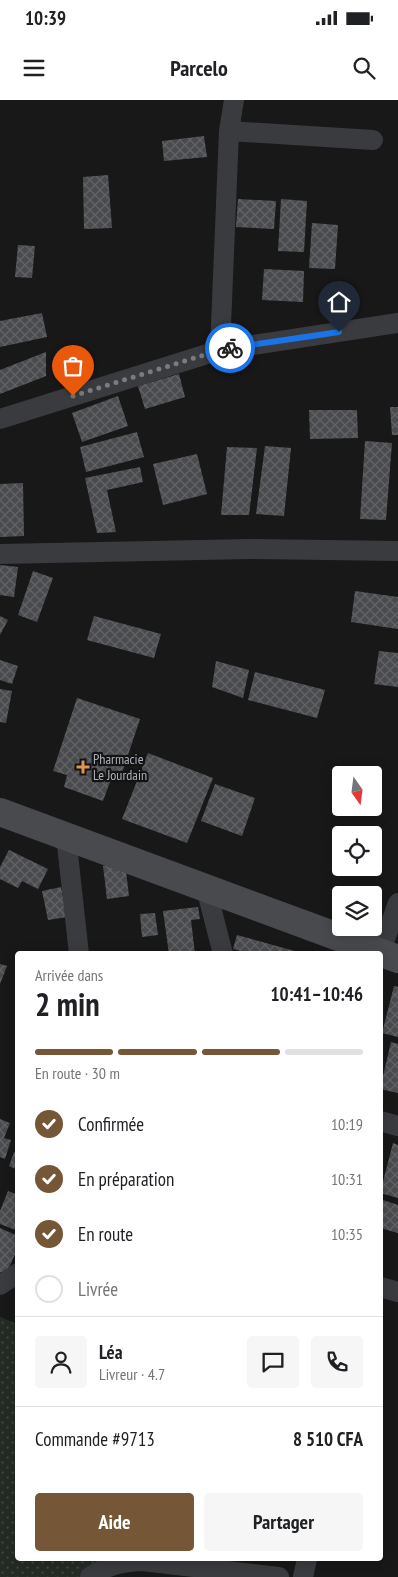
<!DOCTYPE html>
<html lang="fr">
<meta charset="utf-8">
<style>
:root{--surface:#fff;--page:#f6f6f6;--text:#202124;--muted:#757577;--line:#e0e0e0;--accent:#755636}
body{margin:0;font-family:"PT Sans Narrow",sans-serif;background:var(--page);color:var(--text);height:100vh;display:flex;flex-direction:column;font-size:19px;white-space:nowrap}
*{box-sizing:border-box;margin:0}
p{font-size:16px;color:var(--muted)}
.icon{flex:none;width:28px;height:28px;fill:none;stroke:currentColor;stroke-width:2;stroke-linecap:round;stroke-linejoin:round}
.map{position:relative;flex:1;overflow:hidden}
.panel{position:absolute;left:15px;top:851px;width:368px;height:610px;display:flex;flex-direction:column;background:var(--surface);border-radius:5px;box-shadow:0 2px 12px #0003}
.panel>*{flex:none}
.needle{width:32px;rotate:166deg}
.tools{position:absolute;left:332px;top:666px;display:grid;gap:10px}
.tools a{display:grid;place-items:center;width:50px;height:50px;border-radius:5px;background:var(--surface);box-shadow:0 2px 12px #0003;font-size:25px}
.pin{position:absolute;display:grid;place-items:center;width:42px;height:42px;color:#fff;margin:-51px -21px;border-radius:50% 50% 50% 0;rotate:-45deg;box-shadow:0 0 5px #0007}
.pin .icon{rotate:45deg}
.courier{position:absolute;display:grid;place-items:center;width:50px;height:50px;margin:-25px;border:4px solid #1a73e8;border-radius:50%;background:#fff;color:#222;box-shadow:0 1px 6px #0007}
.summary em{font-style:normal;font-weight:700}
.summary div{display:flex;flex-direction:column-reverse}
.summary{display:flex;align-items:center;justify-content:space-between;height:85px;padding:0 20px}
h1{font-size:32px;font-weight:700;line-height:38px}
.bar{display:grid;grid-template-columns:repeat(4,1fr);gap:8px 5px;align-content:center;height:60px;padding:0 20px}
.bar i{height:6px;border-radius:4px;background:var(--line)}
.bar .current{background:var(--accent)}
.bar p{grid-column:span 4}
.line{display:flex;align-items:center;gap:12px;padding:0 20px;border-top:1px solid var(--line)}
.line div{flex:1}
.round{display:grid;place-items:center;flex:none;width:52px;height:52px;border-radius:5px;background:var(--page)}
ol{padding:0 20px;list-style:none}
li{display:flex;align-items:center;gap:15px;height:55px}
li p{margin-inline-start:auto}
li .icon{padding:5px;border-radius:50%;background:var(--accent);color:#fff;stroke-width:4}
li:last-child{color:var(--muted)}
li i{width:28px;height:28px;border:2px solid var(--line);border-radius:50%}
.button{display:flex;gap:10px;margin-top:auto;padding:10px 20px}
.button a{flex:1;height:58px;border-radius:5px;background:var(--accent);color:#fff;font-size:20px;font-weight:700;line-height:58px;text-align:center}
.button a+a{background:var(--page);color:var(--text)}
.status{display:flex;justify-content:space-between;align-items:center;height:35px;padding:0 25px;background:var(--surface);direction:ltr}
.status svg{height:14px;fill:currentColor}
header{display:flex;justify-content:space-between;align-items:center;height:65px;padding:0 20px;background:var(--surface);font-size:22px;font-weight:700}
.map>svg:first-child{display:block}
.grass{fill:url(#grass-dots)}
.building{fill:url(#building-cross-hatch)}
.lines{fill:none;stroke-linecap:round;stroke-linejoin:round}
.street{stroke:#393b3e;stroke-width:20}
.secondary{stroke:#484a4e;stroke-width:28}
.done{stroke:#787b80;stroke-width:5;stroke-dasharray:0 9}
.route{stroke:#1a73e8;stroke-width:6}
.poi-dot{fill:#dc964d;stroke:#131314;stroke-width:2}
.labels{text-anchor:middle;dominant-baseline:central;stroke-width:4.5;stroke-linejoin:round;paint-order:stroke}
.poi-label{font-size:14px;fill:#acb1b8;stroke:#131314;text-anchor:start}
</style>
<div class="status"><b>10:39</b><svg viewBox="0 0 49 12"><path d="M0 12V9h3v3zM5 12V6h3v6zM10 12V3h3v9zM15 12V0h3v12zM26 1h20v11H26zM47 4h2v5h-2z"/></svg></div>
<header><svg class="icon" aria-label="menu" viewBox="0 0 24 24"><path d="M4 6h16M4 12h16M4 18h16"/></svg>Parcelo<svg class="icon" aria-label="search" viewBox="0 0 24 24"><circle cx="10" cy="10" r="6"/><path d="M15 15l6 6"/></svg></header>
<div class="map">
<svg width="398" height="1477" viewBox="0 0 398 1477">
<defs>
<pattern id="grass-dots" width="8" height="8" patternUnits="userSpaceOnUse" patternTransform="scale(1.25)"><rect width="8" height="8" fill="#242b24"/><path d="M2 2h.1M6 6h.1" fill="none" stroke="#414742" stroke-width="1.8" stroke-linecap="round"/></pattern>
<pattern id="building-cross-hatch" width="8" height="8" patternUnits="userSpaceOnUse" patternTransform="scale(1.25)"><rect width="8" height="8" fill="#4a4b4e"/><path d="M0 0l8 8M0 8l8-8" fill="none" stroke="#616365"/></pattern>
</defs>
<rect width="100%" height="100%" fill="#181819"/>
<path class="grass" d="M 0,1217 L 17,1224 L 18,1459 L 112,1459 L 84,1477 L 0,1477 Z"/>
<path class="building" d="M 204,36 L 207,57 L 164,61 L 162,41 Z
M 108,75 L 112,128 L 84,129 L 83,77 Z
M 238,99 L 276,101 L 274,129 L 236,127 Z
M 281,99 L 307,101 L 304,152 L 278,151 Z
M 312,123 L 338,125 L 335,169 L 309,168 Z
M 18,145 L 35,146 L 32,178 L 15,177 Z
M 264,169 L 304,171 L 303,202 L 262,200 Z
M 42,213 L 47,237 L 0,247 L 0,221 Z
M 46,252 L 46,276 L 0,294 L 0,270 Z
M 179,274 L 185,297 L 145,309 L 138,286 Z
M 118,296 L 128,326 L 82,342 L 72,313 Z
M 390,307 L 398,307 L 398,335 L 392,335 Z
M 309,310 L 357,310 L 358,338 L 310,339 Z
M 137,332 L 144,357 L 86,372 L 80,347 Z
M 365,341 L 392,343 L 386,420 L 360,419 Z
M 265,346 L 291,348 L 284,416 L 256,414 Z
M 227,347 L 257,348 L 249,415 L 221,415 Z
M 197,354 L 207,394 L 163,405 L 153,364 Z
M 140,367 L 143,382 L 107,390 L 116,432 L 97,433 L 85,378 Z
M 23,383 L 24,436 L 0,437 L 0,384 Z
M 0,465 L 18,467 L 14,497 L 0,495 Z
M 33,471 L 53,478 L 37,522 L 18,515 Z
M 355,491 L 398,497 L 398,529 L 351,522 Z
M 0,516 L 8,520 L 0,535 Z
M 94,516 L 161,534 L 154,558 L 87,540 Z
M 379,551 L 398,553 L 398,587 L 374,584 Z
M 0,560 L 18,566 L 12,584 L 0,580 Z
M 216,561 L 249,570 L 243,598 L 212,587 Z
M 255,572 L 325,590 L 317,618 L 248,600 Z
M 0,589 L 12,591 L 6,623 L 0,622 Z
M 77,598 L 140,619 L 122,673 L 114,671 L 103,701 L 64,687 L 67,675 L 53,671 Z
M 148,653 L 213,678 L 187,743 L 122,719 Z
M 215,684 L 255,698 L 242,736 L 201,721 Z
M 9,750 L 48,769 L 38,789 L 22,781 L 18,788 L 0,779 L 0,767 Z
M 125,763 L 129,796 L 107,799 L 103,766 Z
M 61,787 L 67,817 L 48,820 L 42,791 Z
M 198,807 L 200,819 L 191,820 L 195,854 L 169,854 L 163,811 Z
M 155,813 L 158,835 L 142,837 L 140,814 Z
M 237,835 L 302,853 L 302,854 L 252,854 L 233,849 Z
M 0,864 L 7,866 L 0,884 Z
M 394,886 L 398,887 L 398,937 L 382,933 Z
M 391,942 L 398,944 L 398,993 L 380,989 Z
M 0,1019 L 10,1023 L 4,1038 L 11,1040 L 5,1059 L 0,1057 Z
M 393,1043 L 398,1045 L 398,1098 L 380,1093 Z
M 14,1052 L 18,1053 L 18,1070 L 9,1066 Z
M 8,1091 L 18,1095 L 18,1131 L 0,1124 L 0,1111 Z
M 380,1099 L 398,1105 L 398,1133 L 380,1128 Z
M 0,1128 L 18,1136 L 18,1148 L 6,1174 L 0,1172 Z"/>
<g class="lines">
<path class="street" d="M 229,31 L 373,40
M 220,250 L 229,31 L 234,0
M 0,319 L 220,250 L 398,223
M 0,454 L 250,449 L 398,451
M 66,736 L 79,854
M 206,788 L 223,854
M 380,853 L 398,803
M 380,1021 L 398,1026
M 0,1185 L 18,1173
M 380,1187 L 398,1192
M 90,1477 C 107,1465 122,1462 142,1461 L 279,1477
M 303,1477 L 307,1459"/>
<path class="secondary" d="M 0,712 L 398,859"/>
</g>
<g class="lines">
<path class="done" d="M 73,296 L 220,250 L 230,248"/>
<path class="route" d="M 230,248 L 339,232"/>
</g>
<path class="poi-dot" d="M80.5 659.5h5v5h5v5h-5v5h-5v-5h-5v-5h5z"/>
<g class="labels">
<g class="poi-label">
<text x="93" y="659">Pharmacie<tspan x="93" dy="16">Le Jourdain</tspan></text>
</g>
</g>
</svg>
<div class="tools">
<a><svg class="needle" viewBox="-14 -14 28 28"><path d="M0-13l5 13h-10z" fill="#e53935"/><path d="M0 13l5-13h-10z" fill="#757577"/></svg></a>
<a><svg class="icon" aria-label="locate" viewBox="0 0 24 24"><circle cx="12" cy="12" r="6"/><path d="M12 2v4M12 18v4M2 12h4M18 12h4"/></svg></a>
<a><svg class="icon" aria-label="layers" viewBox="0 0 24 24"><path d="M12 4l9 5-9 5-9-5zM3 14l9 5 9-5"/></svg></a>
</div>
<div class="pin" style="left:73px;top:296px;background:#ea580c"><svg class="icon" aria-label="bag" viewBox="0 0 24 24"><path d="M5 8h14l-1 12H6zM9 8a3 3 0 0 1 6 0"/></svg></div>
<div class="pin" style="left:339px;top:232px;background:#1f2937"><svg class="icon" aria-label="home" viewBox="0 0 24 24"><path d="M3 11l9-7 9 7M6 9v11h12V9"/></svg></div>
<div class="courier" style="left:230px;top:248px"><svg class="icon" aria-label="bike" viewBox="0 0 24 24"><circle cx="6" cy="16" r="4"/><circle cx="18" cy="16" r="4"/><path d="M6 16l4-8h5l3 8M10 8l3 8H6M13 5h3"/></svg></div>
<section class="panel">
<div class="summary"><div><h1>2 min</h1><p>Arrivée dans</p></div><em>10:41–10:46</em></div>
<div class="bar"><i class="current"></i><i class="current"></i><i class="current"></i><i></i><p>En route · 30 m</p></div>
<ol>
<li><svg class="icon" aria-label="check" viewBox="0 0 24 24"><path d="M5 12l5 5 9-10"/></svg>Confirmée<p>10:19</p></li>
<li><svg class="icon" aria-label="check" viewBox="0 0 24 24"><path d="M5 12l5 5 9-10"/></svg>En préparation<p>10:31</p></li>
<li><svg class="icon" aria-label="check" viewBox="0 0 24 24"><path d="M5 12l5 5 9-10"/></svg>En route<p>10:35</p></li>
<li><i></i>Livrée</li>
</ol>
<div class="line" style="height:90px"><a class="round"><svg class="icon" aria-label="person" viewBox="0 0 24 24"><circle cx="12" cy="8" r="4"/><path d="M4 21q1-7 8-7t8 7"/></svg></a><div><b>Léa</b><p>Livreur · 4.7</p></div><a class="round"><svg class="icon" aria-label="chat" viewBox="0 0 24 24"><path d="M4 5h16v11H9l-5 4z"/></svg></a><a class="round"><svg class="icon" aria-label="phone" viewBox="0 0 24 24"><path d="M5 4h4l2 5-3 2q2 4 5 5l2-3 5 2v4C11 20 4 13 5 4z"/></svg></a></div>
<div class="line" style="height:65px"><div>Commande #9713</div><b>8 510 CFA</b></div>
<div class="button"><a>Aide</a><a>Partager</a></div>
</section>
</div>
